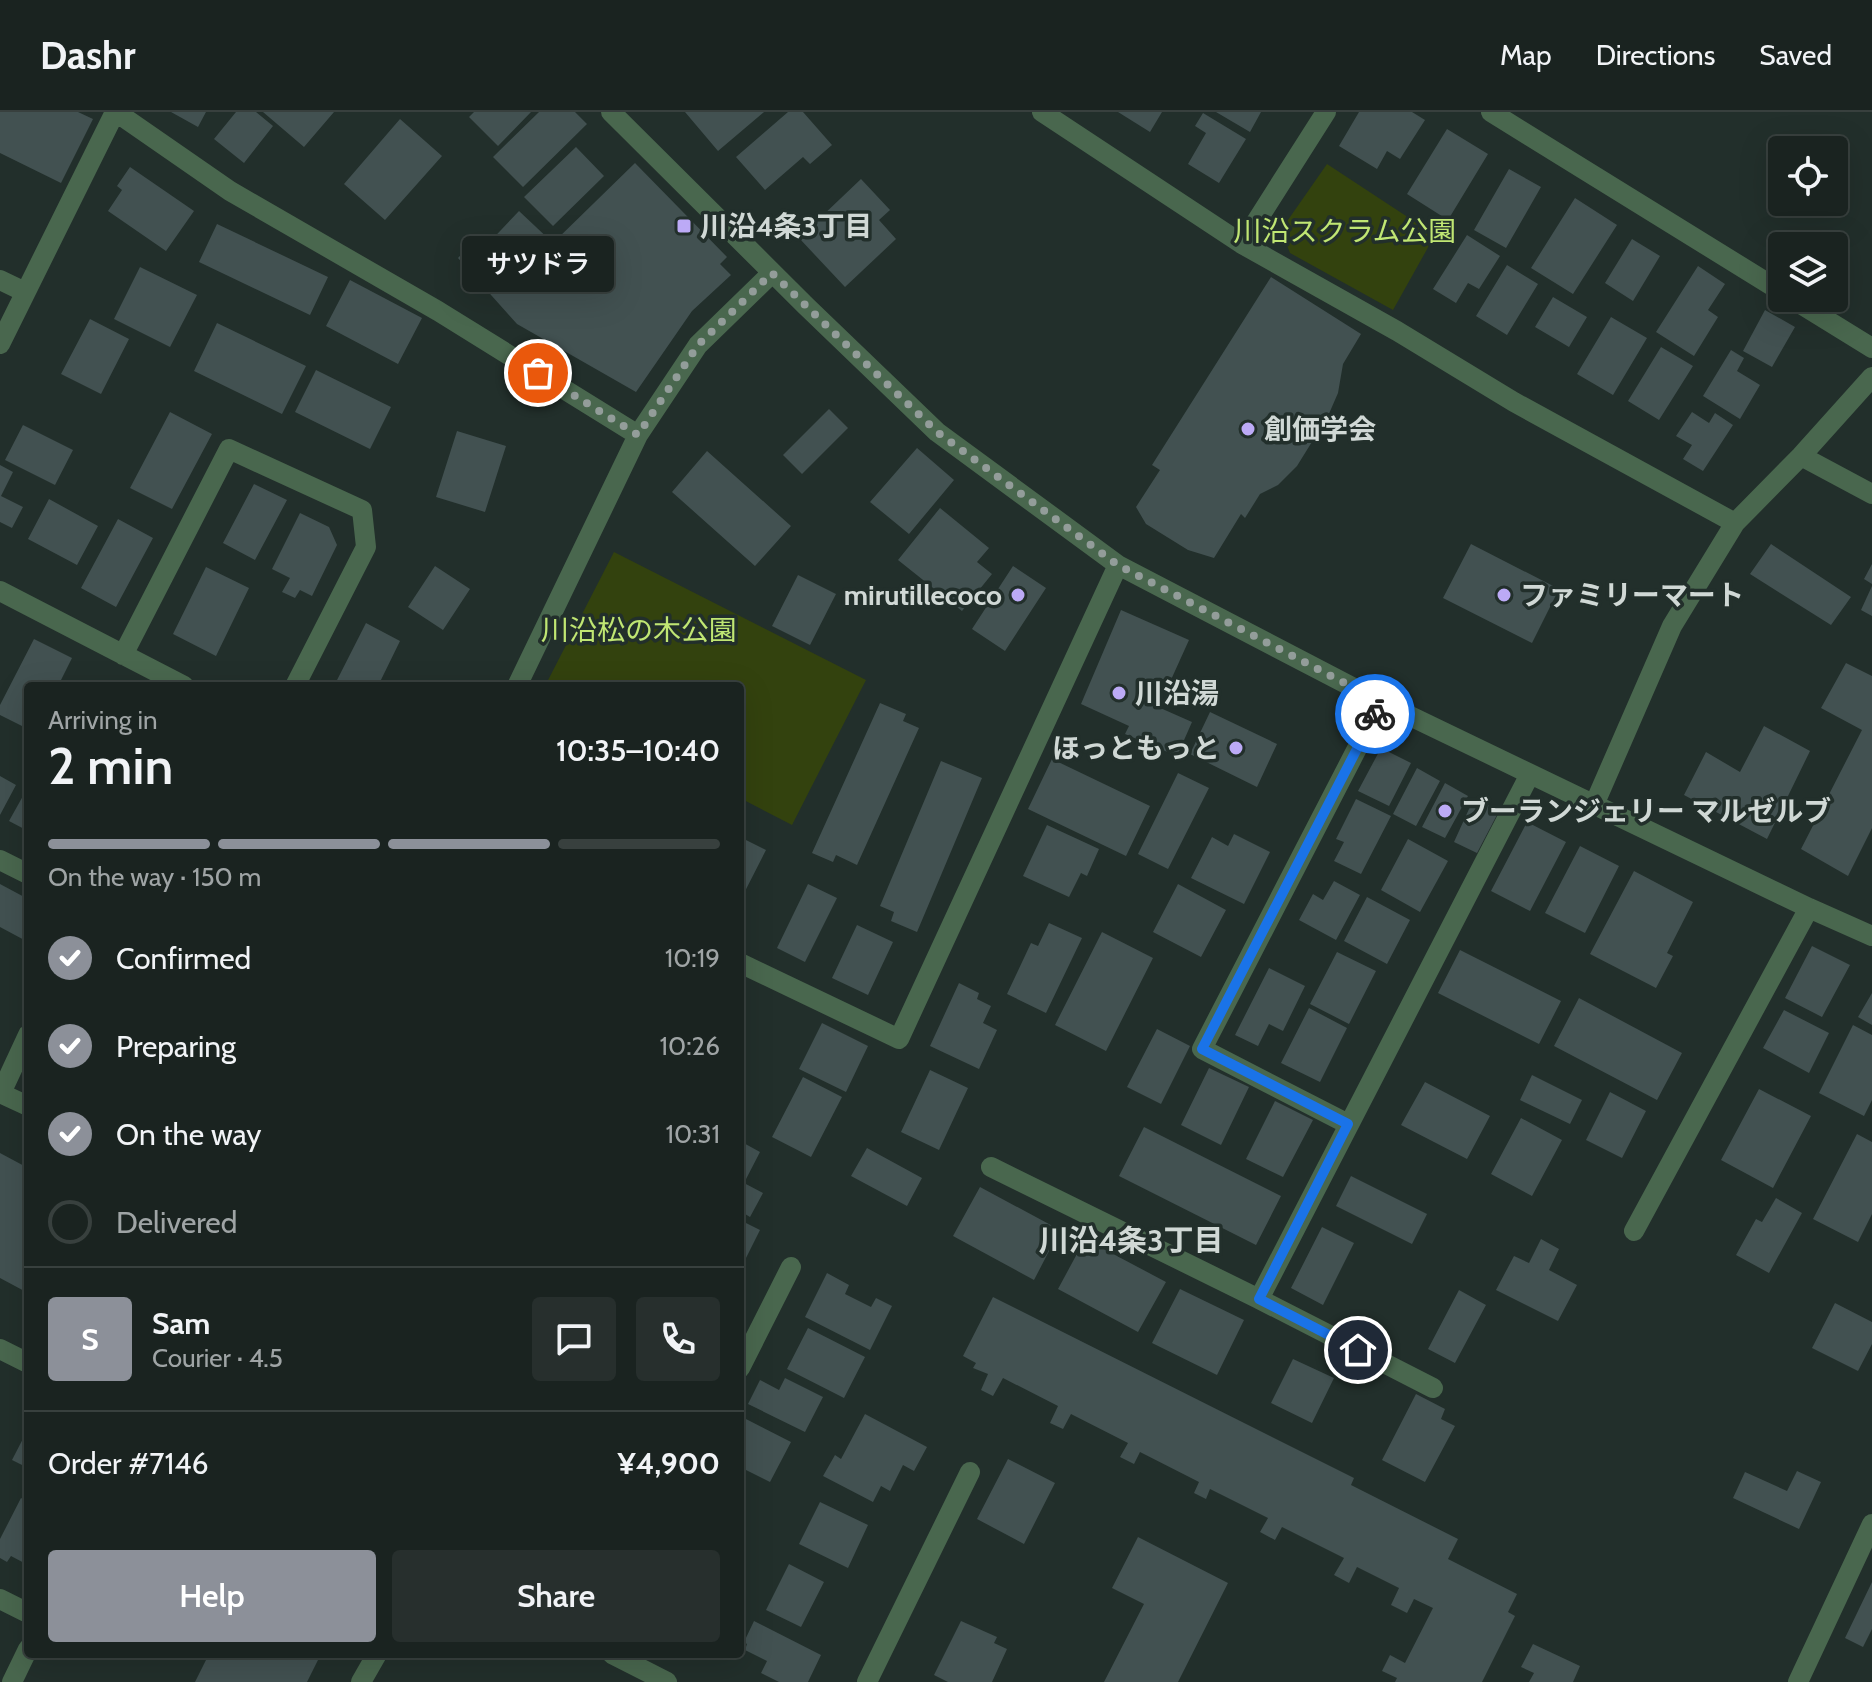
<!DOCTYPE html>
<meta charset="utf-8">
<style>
:root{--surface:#1a2320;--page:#272f2d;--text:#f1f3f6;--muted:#9fa4a5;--line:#38403e;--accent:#8c9099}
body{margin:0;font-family:Cabin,"Noto Sans JP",sans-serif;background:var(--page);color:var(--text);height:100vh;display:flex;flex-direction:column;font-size:30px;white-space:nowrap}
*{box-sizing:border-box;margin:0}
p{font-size:26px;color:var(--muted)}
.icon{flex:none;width:44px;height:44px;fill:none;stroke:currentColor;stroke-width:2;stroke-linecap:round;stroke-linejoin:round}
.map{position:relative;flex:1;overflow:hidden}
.sheet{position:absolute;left:24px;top:570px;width:720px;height:976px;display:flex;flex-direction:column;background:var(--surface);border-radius:8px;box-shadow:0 8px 32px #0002,0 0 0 2px var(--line)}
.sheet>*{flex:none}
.controls{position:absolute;left:1768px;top:24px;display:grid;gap:16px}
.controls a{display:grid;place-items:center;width:80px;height:80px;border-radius:8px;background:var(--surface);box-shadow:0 8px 32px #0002,0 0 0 2px var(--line);font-size:40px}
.pin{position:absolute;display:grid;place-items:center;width:68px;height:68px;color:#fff;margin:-34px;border:4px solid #fff;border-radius:50%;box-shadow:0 2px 8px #0007}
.courier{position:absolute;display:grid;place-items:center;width:80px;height:80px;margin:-40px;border:6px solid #1a73e8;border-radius:50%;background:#fff;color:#222;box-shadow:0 2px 10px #0007}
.bubble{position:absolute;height:56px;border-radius:8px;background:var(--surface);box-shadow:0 8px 32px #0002,0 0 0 2px var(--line);font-size:26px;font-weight:600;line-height:56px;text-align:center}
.summary em{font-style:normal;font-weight:600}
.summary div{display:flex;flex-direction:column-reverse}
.summary{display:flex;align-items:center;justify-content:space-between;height:136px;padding:0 24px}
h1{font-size:52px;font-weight:600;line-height:60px}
.bar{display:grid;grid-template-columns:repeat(4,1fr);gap:12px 8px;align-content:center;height:96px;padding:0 24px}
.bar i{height:10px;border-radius:6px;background:var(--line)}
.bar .active{background:var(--accent)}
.bar p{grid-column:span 4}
.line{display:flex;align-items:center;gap:20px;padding:0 24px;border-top:2px solid var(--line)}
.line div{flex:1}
.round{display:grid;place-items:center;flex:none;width:84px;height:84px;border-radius:8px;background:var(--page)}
ol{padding:0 24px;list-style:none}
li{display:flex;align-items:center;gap:24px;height:88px}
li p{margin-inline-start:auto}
li .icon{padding:8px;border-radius:50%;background:var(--accent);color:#fff;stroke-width:4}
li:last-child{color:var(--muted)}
li i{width:44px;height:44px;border:4px solid var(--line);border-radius:50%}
.button{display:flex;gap:16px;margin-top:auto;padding:16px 24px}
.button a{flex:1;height:92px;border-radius:8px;background:var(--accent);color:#fff;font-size:32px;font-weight:600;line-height:92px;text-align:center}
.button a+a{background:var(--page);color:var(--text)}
header{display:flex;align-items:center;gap:48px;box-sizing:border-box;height:112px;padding:0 40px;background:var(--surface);border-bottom:2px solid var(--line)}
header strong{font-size:38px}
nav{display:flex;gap:44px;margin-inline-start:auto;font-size:28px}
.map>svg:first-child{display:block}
.green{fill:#33420e}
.building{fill:#425151}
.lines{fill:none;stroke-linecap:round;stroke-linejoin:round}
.minor{stroke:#49674e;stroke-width:20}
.done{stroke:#939d9a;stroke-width:8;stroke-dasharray:0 14.4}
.route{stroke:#1a73e8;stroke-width:10}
.poi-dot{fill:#bcaaf6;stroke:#222f2b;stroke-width:3}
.labels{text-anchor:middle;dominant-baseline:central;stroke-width:7;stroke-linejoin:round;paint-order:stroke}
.poi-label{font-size:28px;font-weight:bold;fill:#d0d8d5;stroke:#222f2b;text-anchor:start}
.park-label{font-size:28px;fill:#c0e673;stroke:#222f2b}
.neighbourhood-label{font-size:30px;font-weight:bold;fill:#d0d8d5;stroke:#222f2b}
</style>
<header>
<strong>Dashr</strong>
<nav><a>Map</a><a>Directions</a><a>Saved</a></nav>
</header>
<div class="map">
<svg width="1872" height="1570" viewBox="0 0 1872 1570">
<rect width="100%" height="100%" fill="#222f2b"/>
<path class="green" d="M 1327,52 L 1435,123 L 1393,198 L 1290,141 L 1281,118 Z
M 614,440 L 866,568 L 792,713 L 740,686 L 740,574 L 545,574 Z"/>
<path class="building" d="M 0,0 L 78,0 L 93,7 L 61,71 L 0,41 Z
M 171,0 L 206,0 L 198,15 Z
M 236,0 L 256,0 L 273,14 L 244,51 L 214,27 Z
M 263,0 L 334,0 L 304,35 Z
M 474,0 L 531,0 L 498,34 L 469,5 Z
M 539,0 L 575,0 L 587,12 L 523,75 L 493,45 Z
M 685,0 L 764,0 L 718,39 Z
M 788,0 L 803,0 L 832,33 L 810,52 L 803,45 L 765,78 L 736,45 Z
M 1118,0 L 1162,0 L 1150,20 Z
M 1216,0 L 1261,0 L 1250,20 Z
M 1359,0 L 1412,0 L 1425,8 L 1400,47 L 1387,39 L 1377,57 L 1339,34 Z
M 1203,1 L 1246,27 L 1219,71 L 1188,52 L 1206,21 L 1195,14 Z
M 400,7 L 442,44 L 385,108 L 344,72 Z
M 1447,17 L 1488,42 L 1448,108 L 1407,82 Z
M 576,35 L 604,64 L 553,114 L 524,85 Z
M 635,51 L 727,145 L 720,152 L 731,163 L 692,199 L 636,280 L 517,212 L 458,146 L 475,128 L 483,137 L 519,99 L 553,131 Z
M 130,55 L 194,99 L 166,139 L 108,99 L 122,78 L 117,74 Z
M 1509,57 L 1541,75 L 1506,136 L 1474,118 Z
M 861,67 L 890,98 L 879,108 L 896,127 L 845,175 L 799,126 Z
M 1575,86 L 1617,113 L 1573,182 L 1531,156 Z
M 217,112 L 328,165 L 310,203 L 199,150 Z
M 1467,123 L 1500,144 L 1479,177 L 1468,171 L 1456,191 L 1433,177 Z
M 1632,127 L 1660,144 L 1633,189 L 1605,171 Z
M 1507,153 L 1538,172 L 1507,223 L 1476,204 Z
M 1698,154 L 1725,172 L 1708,198 L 1718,205 L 1694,244 L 1656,220 Z
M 140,155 L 197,183 L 170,235 L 114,207 Z
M 1271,165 L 1361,222 L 1343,252 L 1338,281 L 1328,304 L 1297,354 L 1278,373 L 1260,382 L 1245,406 L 1241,402 L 1214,446 L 1188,438 L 1146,412 L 1136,395 L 1160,358 L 1152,353 Z
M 350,168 L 422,206 L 398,252 L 326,214 Z
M 1553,185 L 1587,205 L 1569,235 L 1535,215 Z
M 1765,198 L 1795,215 L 1772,255 L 1743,239 Z
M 1611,205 L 1647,226 L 1613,283 L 1577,262 Z
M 90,207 L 129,227 L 101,282 L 61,262 Z
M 217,211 L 306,254 L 282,302 L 194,259 Z
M 1661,235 L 1693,254 L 1659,308 L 1628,289 Z
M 1731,238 L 1744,246 L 1737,259 L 1760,273 L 1740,307 L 1703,284 Z
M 316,258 L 391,295 L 370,337 L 295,300 Z
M 829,297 L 848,316 L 802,362 L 783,343 Z
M 170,300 L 212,322 L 172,397 L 130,376 Z
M 1692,300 L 1709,311 L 1715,301 L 1733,313 L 1703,359 L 1683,347 L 1692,333 L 1676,324 Z
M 23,313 L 73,338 L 55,373 L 5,348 Z
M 457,319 L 506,334 L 485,400 L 436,385 Z
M 917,336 L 954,368 L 909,422 L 870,390 Z
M 707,339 L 791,414 L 755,454 L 672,380 Z
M 0,353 L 13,360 L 1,384 L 23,395 L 12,416 L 0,410 Z
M 254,372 L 287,388 L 255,448 L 223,431 Z
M 49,387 L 98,414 L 77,453 L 28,427 Z
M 940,396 L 989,436 L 977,450 L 992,462 L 962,499 L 898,448 Z
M 300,401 L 329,415 L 337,433 L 312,484 L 300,478 L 295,486 L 282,480 L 290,466 L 272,457 Z
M 118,407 L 153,426 L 116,495 L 81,476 Z
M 1471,432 L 1559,477 L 1532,531 L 1443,486 Z
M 1771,432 L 1851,485 L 1831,513 L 1750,462 Z
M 1872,452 L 1872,472 L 1864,467 Z
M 435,454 L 470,477 L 443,518 L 408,495 Z
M 1013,454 L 1046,476 L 1005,539 L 972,517 Z
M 206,455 L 249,476 L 216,544 L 173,522 Z
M 798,463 L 836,482 L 810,533 L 772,514 Z
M 1872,474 L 1872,504 L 1861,498 Z
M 1121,498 L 1189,528 L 1170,570 L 1159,566 L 1149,591 L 1192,610 L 1177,644 L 1125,622 L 1129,614 L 1081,592 Z
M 366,511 L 400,529 L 378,574 L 334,574 Z
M 34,527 L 72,546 L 58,574 L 28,574 L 28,617 L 0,603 L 0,593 Z
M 1846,551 L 1872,564 L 1872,716 L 1848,764 L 1801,737 L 1862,618 L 1821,596 Z
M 880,591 L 906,602 L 903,609 L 919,616 L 857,753 L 836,743 L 833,750 L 812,741 Z
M 1210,600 L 1277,632 L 1257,675 L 1190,642 Z
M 1764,614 L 1810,639 L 1767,727 L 1684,683 L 1706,640 L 1740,660 Z
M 1381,636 L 1411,651 L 1389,694 L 1358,679 Z
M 1052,647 L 1150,694 L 1126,744 L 1028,697 Z
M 941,649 L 982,666 L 917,820 L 891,809 L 894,800 L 880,794 Z
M 1417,656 L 1440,669 L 1416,714 L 1393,702 Z
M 1178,661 L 1209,676 L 1168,757 L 1138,742 Z
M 0,664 L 16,673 L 0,703 Z
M 1445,671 L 1468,684 L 1445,726 L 1422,715 Z
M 28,675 L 28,719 L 9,709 Z
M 1474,686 L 1499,699 L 1477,741 L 1454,730 Z
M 1356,687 L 1391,704 L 1361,762 L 1334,749 L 1344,730 L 1336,727 Z
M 1527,710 L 1566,730 L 1530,799 L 1491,779 Z
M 1047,713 L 1099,737 L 1087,764 L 1081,761 L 1069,785 L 1023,764 Z
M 1234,722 L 1270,740 L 1244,792 L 1191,766 L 1212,725 L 1228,734 Z
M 740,725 L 766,738 L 740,789 Z
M 1408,727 L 1448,749 L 1420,800 L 1381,778 Z
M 1580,734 L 1619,754 L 1585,821 L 1545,801 Z
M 1634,759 L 1693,790 L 1667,841 L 1673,844 L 1656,876 L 1590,842 Z
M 1334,769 L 1360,783 L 1336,828 L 1299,808 L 1313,782 L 1323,788 Z
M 0,772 L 28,787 L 28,830 L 0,815 Z
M 808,772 L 837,786 L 805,850 L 777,836 Z
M 1178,772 L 1226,798 L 1201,845 L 1153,820 Z
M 1367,785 L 1410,808 L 1387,852 L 1344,829 Z
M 1049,811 L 1082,826 L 1046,901 L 1007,882 L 1031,831 L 1038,834 Z
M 857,813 L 893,830 L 868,883 L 832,866 Z
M 1102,820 L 1153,846 L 1106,939 L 1055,913 Z
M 1812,834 L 1850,853 L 1822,905 L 1785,886 Z
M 1460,838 L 1561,889 L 1539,932 L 1438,881 Z
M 1337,840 L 1376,859 L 1349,912 L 1310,892 Z
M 1269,856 L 1305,874 L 1283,919 L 1269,912 L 1258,934 L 1235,923 Z
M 959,871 L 979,881 L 977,887 L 991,894 L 983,911 L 997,918 L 979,957 L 930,934 Z
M 1872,881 L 1872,913 L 1858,905 Z
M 1579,886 L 1682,941 L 1657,988 L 1554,934 Z
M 1309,896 L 1347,916 L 1320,970 L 1281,951 Z
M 1784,898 L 1829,921 L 1809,961 L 1763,936 Z
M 822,911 L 868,934 L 846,980 L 799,957 Z
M 1853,913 L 1872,923 L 1872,988 L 1864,1004 L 1819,981 Z
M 1157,917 L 1190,934 L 1161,992 L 1127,975 Z
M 1209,956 L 1249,975 L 1221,1033 L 1181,1013 Z
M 930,958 L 968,976 L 939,1038 L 901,1020 Z
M 1532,963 L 1582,988 L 1570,1012 L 1520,988 Z
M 803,965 L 842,985 L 811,1045 L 772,1025 Z
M 1425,970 L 1490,1004 L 1467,1047 L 1401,1013 Z
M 1759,977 L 1811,1004 L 1773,1076 L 1721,1048 Z
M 1610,980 L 1646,999 L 1622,1046 L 1586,1028 Z
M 1275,989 L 1313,1008 L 1283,1065 L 1246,1047 Z
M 1521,1006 L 1562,1028 L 1532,1084 L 1491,1062 Z
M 1144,1015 L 1281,1084 L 1256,1133 L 1119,1064 Z
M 1857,1022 L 1872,1030 L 1872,1102 L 1858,1130 L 1813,1107 Z
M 740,1029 L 760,1040 L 744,1071 L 763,1081 L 750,1105 L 740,1099 Z
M 867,1036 L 922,1066 L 907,1094 L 851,1064 Z
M 0,1041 L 28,1056 L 28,1181 L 0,1166 Z
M 1351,1064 L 1427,1102 L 1412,1132 L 1336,1094 Z
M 980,1075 L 1060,1118 L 1034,1168 L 953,1124 Z
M 1776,1086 L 1802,1101 L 1769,1161 L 1736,1143 L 1756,1107 L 1762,1110 Z
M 740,1108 L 760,1118 L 740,1158 Z
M 1322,1115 L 1354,1131 L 1323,1193 L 1291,1176 Z
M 1085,1127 L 1166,1170 L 1138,1220 L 1058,1177 Z
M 1541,1127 L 1559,1137 L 1549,1158 L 1577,1173 L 1558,1209 L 1496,1178 L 1514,1144 L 1529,1151 Z
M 827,1161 L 849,1173 L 845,1182 L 871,1195 L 876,1186 L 892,1194 L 870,1238 L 805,1205 Z
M 1180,1177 L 1244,1208 L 1217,1263 L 1152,1231 Z
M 1459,1178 L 1486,1193 L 1455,1251 L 1428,1237 Z
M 993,1185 L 1354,1366 L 1351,1373 L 1458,1427 L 1448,1447 L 1517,1482 L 1508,1500 L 1515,1504 L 1482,1570 L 1395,1570 L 1397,1566 L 1382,1559 L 1390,1543 L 1405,1551 L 1433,1496 L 1414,1487 L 1407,1501 L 1391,1493 L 1399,1476 L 1357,1455 L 1349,1471 L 1334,1463 L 1344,1446 L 1282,1415 L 1275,1428 L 1260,1420 L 1268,1406 L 1210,1377 L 1206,1387 L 1194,1381 L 1199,1370 L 1140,1340 L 1134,1352 L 1120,1345 L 1128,1331 L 1071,1302 L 1063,1317 L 1050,1311 L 1058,1294 L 1003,1266 L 993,1284 L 981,1278 L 988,1262 L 973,1256 L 976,1251 L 963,1244 Z
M 1835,1191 L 1872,1210 L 1872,1232 L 1858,1259 L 1812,1236 Z
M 808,1216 L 865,1245 L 844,1286 L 787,1257 Z
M 1293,1247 L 1334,1266 L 1312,1311 L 1271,1291 Z
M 785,1266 L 823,1285 L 805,1320 L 748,1292 L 760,1268 L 779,1278 Z
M 1416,1282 L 1445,1297 L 1441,1307 L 1455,1314 L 1425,1370 L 1382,1348 Z
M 865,1302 L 927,1335 L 914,1359 L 903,1353 L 890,1379 L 881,1374 L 873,1390 L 823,1364 L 835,1343 L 841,1347 Z
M 744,1306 L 791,1330 L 770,1370 L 740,1355 L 740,1315 Z
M 28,1317 L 28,1356 L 12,1348 Z
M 1008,1347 L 1055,1371 L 1024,1432 L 977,1407 Z
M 1797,1359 L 1821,1370 L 1799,1417 L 1733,1386 L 1745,1360 L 1787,1379 Z
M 21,1386 L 28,1390 L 28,1453 L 11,1444 L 7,1450 L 0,1446 L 0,1427 Z
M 820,1390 L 868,1413 L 848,1456 L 799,1432 Z
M 1138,1425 L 1228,1471 L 1178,1570 L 1104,1570 L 1144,1492 L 1112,1476 Z
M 789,1452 L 824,1470 L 801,1515 L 766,1498 Z
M 1872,1470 L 1872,1517 L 1863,1535 L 1845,1526 Z
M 754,1509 L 821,1543 L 808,1570 L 779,1570 L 761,1561 L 767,1549 L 745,1538 L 747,1532 L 744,1530 Z
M 961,1509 L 997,1525 L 994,1531 L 1007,1537 L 992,1570 L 948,1570 L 934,1563 Z
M 1533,1532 L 1580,1554 L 1573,1570 L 1529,1570 L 1534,1561 L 1521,1555 Z
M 209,1542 L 327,1542 L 325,1547 L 320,1544 L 307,1570 L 195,1570 Z"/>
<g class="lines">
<path class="minor" d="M 116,0 L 230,79 L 438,199 L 638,323
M 611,0 L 806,194 L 937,320 L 1118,453 L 1381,590 L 1809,796 L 1872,824
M 1042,0 L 1242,132 L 1397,219 L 1514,290 L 1735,411
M 1491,0 L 1782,180
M 1242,132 L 1326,0
M 0,168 L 25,180
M 1791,186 L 1872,236
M 0,232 L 115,0
M 1801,344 L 1872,382
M 0,479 L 184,574
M 123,543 L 229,337 L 362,398 L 366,435 L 295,574
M 517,574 L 638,323 L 698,233 L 772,161
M 1594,693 L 1672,514 L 1735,411 L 1801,344 L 1872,265
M 0,748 L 28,762
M 740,851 L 899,927 L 1118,453
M 0,981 L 28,994
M 1,981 L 28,923
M 1348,1012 L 1202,937 L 1381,590
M 991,1055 L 1259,1187
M 1634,1119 L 1809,796
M 0,1237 L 28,1251
M 740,1256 L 791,1155
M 1433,1276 L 1259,1187 L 1530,662
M 0,1487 L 28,1501
M 612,1542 L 667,1570
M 12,1570 L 28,1537
M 361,1570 L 377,1542
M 867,1570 L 970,1360
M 1798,1570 L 1872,1412"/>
</g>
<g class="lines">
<path class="done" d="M 538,261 L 638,323 L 698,233 L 772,161 L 937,320 L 1118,453 L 1381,590 L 1375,602"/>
<path class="route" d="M 1358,1238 L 1259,1187 L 1348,1012 L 1202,937 L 1375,602"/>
</g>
<g class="poi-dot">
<rect x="676" y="106" width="16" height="16" rx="4"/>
<circle cx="1248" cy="317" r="8"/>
<circle cx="1018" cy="483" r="8"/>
<circle cx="1504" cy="483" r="8"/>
<circle cx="1119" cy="581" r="8"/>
<circle cx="1236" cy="636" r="8"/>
<circle cx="1445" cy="699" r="8"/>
</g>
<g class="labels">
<g class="poi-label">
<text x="700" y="114">川沿4条3丁目</text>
<text x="1264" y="317">創価学会</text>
<text x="1002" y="483" text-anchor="end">mirutillecoco</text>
<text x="1520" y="483">ファミリーマート</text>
<text x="1135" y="581">川沿湯</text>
<text x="1220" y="636" text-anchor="end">ほっともっと</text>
<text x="1461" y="699">ブーランジェリー マルゼルブ</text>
</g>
<g class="park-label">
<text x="1345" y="119">川沿スクラム公園</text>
<text x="639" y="518">川沿松の木公園</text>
</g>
<g class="neighbourhood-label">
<text x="1131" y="1128">川沿4条3丁目</text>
</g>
</g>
</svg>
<div class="controls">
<a><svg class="icon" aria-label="locate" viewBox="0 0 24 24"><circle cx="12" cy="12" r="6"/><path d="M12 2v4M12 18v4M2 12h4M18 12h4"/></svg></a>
<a><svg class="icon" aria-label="layers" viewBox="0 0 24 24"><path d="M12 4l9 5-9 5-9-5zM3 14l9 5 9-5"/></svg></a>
</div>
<div class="pin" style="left:538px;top:261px;background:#ea580c"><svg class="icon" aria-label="bag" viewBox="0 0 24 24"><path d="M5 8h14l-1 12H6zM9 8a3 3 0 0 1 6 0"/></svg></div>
<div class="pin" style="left:1358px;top:1238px;background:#1f2937"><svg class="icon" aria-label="home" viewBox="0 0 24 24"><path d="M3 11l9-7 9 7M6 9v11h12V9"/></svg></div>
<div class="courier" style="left:1375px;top:602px"><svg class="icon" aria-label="bike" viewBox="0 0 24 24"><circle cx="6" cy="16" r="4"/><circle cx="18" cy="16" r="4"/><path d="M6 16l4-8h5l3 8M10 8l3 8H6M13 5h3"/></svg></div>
<div class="bubble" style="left:462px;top:124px;width:152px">サツドラ</div>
<section class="sheet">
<div class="summary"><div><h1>2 min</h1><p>Arriving in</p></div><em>10:35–10:40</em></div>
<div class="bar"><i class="active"></i><i class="active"></i><i class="active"></i><i></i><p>On the way · 150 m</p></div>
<ol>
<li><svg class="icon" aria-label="check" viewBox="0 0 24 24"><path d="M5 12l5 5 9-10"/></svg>Confirmed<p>10:19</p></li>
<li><svg class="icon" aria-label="check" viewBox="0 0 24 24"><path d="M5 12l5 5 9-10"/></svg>Preparing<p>10:26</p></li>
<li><svg class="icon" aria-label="check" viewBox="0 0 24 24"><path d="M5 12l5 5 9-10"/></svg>On the way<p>10:31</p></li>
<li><i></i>Delivered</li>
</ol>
<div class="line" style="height:144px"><b class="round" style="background:var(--accent);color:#fff">S</b><div><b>Sam</b><p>Courier · 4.5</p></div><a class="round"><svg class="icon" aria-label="chat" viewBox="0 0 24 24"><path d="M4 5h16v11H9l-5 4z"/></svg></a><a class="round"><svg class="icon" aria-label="phone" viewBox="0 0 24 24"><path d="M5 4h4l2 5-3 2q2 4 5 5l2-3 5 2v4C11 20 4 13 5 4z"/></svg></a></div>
<div class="line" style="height:104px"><div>Order #7146</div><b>¥4,900</b></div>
<div class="button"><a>Help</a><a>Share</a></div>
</section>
</div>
